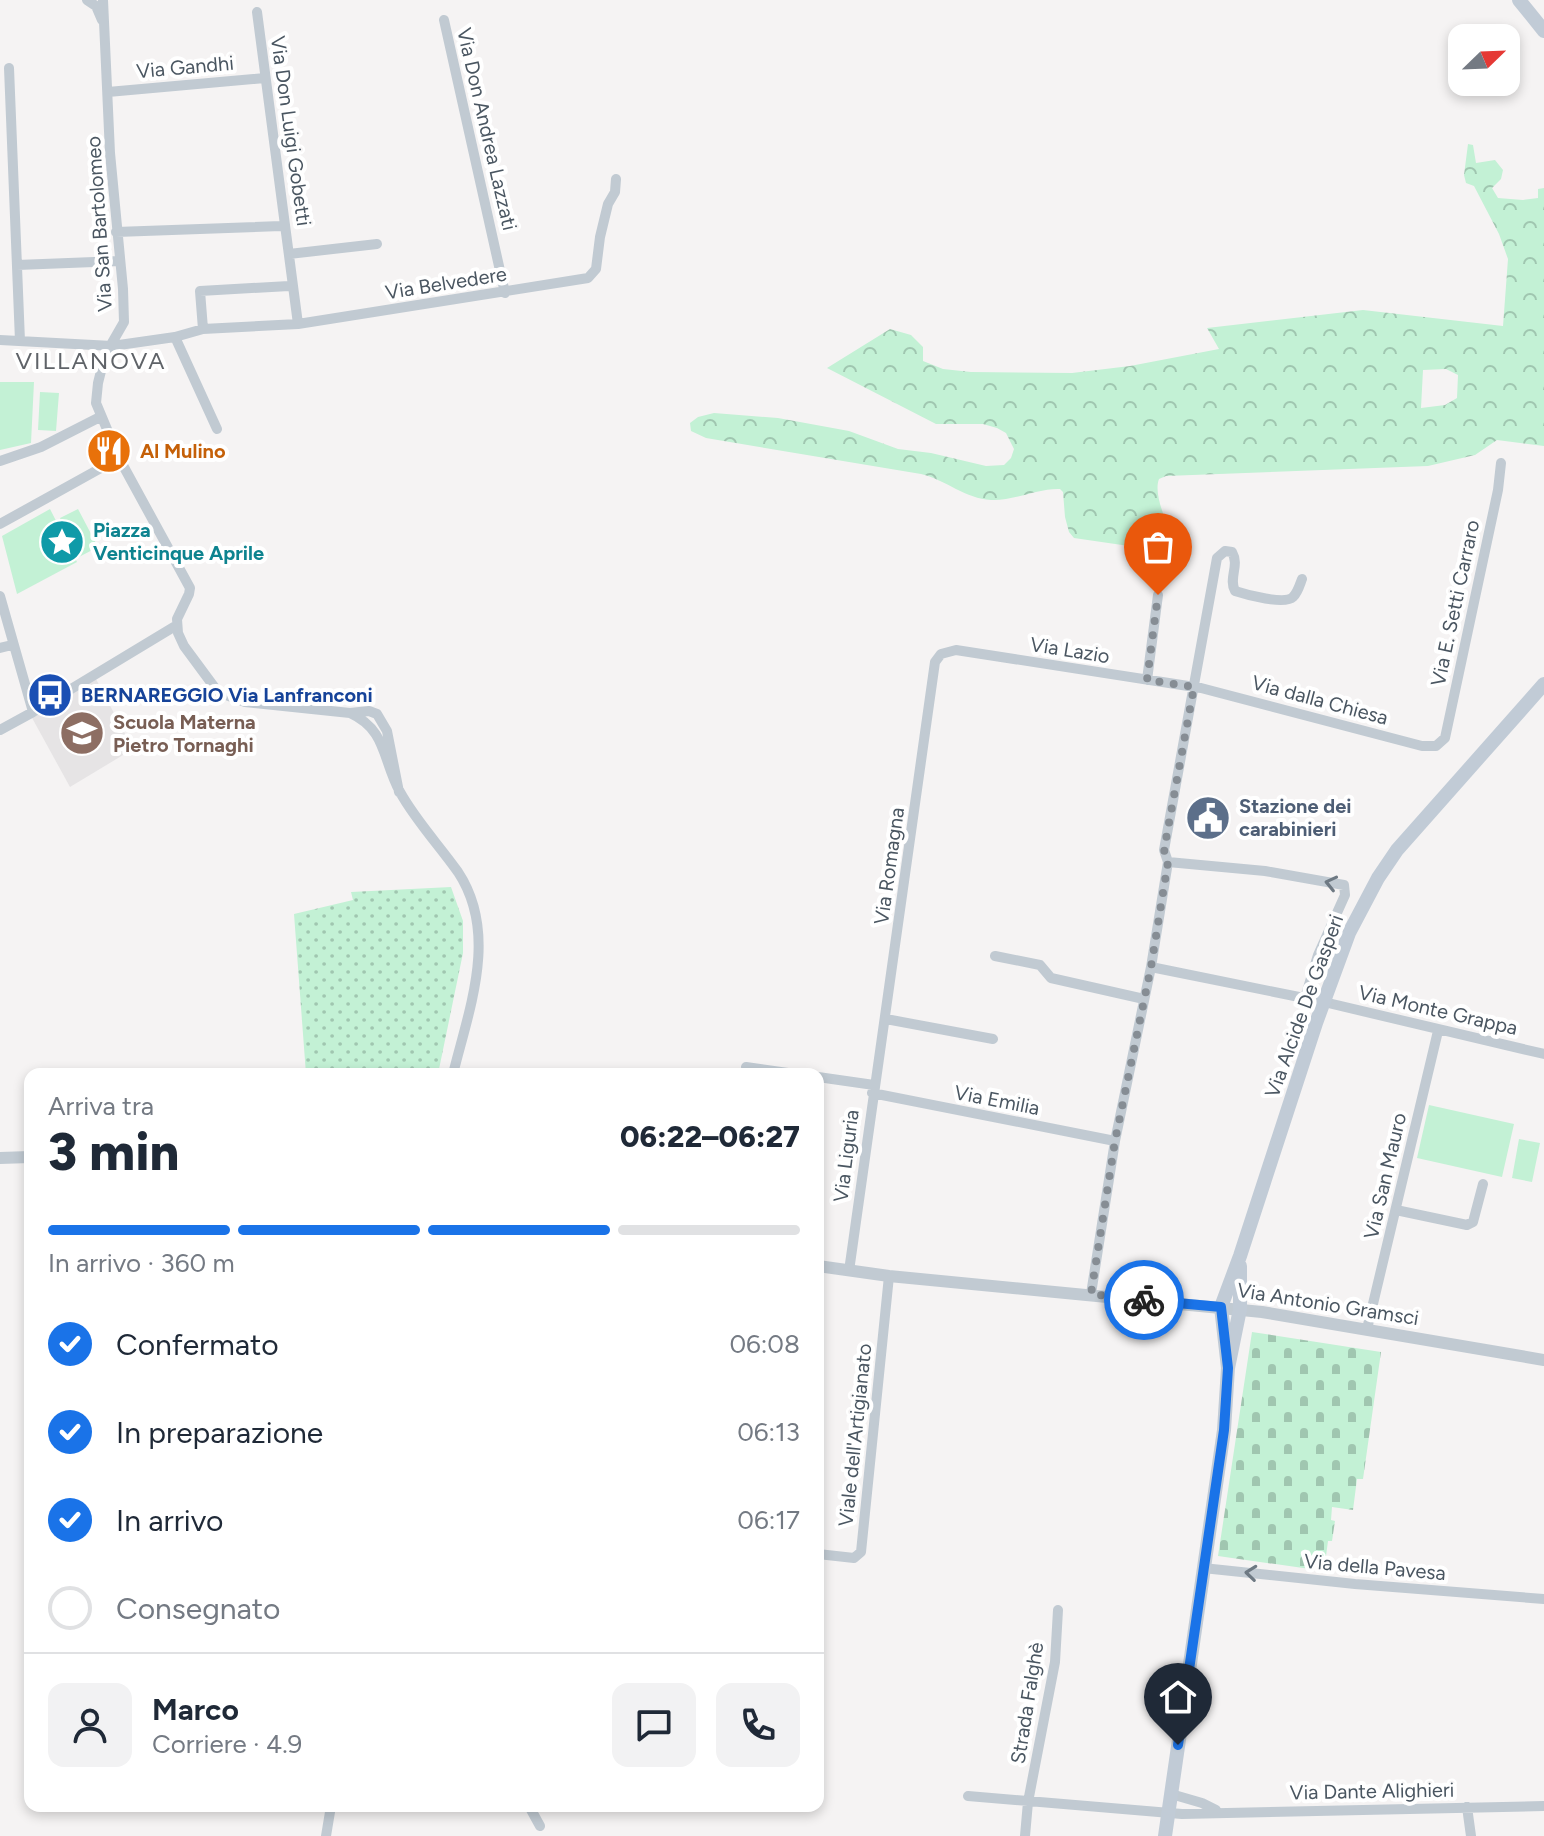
<!DOCTYPE html>
<html lang="it">
<meta charset="utf-8">
<style>
:root{--surface:#fff;--page:#f2f2f3;--text:#1f2937;--muted:#747a83;--line:#e0e1e3;--accent:#1a73e8}
body{margin:0;font-family:Figtree,sans-serif;background:var(--page);color:var(--text);height:100vh;display:flex;flex-direction:column;font-size:30px;white-space:nowrap}
*{box-sizing:border-box;margin:0}
p{font-size:26px;color:var(--muted)}
.icon{flex:none;width:44px;height:44px;fill:none;stroke:currentColor;stroke-width:2;stroke-linecap:round;stroke-linejoin:round}
.map{position:relative;flex:1;overflow:hidden}
.side{position:absolute;left:24px;top:1068px;width:800px;height:744px;display:flex;flex-direction:column;background:var(--surface);border-radius:16px;box-shadow:0 4px 12px #0003}
.side>*{flex:none}
.needle{width:52px;rotate:67deg}
.tools{position:absolute;left:1448px;top:24px;display:grid;gap:16px}
.tools a{display:grid;place-items:center;width:72px;height:72px;border-radius:16px;background:var(--surface);box-shadow:0 4px 12px #0003;font-size:40px}
.pin{position:absolute;display:grid;place-items:center;width:68px;height:68px;color:#fff;margin:-82px -34px;border-radius:50% 50% 50% 0;rotate:-45deg;box-shadow:0 0 8px #0007}
.pin .icon{rotate:45deg}
.courier{position:absolute;display:grid;place-items:center;width:80px;height:80px;margin:-40px;border:6px solid #1a73e8;border-radius:50%;background:#fff;color:#222;box-shadow:0 2px 10px #0007}
.headline em{font-style:normal;font-weight:800}
.headline div{display:flex;flex-direction:column-reverse}
.headline{display:flex;align-items:center;justify-content:space-between;height:136px;padding:0 24px}
h1{font-size:52px;font-weight:800;line-height:60px}
.bar{display:grid;grid-template-columns:repeat(4,1fr);gap:12px 8px;align-content:center;height:96px;padding:0 24px}
.bar i{height:10px;border-radius:6px;background:var(--line)}
.bar .selected{background:var(--accent)}
.bar p{grid-column:span 4}
.line{display:flex;align-items:center;gap:20px;padding:0 24px;border-top:2px solid var(--line)}
.line div{flex:1}
.round{display:grid;place-items:center;flex:none;width:84px;height:84px;border-radius:16px;background:var(--page)}
ol{padding:0 24px;list-style:none}
li{display:flex;align-items:center;gap:24px;height:88px}
li p{margin-inline-start:auto}
li .icon{padding:8px;border-radius:50%;background:var(--accent);color:#fff;stroke-width:4}
li:last-child{color:var(--muted)}
li i{width:44px;height:44px;border:4px solid var(--line);border-radius:50%}
.map>svg:first-child{display:block}
.education{fill:#e6e4e5}
.grass{fill:url(#grass-dots)}
.forest{fill:url(#forest-crowns);fill-rule:evenodd}
.cemetery{fill:url(#cemetery-stones)}
.green{fill:#c3f1d5}
.lines{fill:none;stroke-linecap:round;stroke-linejoin:round}
.minor{stroke:#c1cad2;stroke-width:10}
.tertiary{stroke:#c1cad2;stroke-width:12}
.secondary{stroke:#c1cbd6;stroke-width:14}
.oneway{stroke:#6e7983}
.done{stroke:#868d94;stroke-width:8;stroke-dasharray:0 14.4}
.route{stroke:#1a73e8;stroke-width:10}
.labels{text-anchor:middle;dominant-baseline:central;stroke-width:8;stroke-linejoin:round;paint-order:stroke}
.street-label{font-size:20px;fill:#4a5661;stroke:#fff}
.food-label{font-size:20px;font-weight:bold;fill:#c56008;stroke:#fff;text-anchor:start}
.culture-label{font-size:20px;font-weight:bold;fill:#0d838f;stroke:#fff;text-anchor:start}
.transit-label{font-size:20px;font-weight:bold;fill:#164399;stroke:#fff;text-anchor:start}
.education-label{font-size:20px;font-weight:bold;fill:#785e54;stroke:#fff;text-anchor:start}
.service-label{font-size:20px;font-weight:bold;fill:#4e5e75;stroke:#fff;text-anchor:start}
.quarter-label{font-size:24px;letter-spacing:2px;fill:#5f6368;stroke:#fff}
</style>
<div class="map">
<svg width="1544" height="1836" viewBox="0 0 1544 1836">
<defs>
<pattern id="grass-dots" width="8" height="8" patternUnits="userSpaceOnUse" patternTransform="scale(2)"><rect width="8" height="8" fill="#c3f1d5"/><path d="M2 2h.1M6 6h.1" fill="none" stroke="#a0c6b0" stroke-width="1.8" stroke-linecap="round"/></pattern>
<pattern id="forest-crowns" width="20" height="18" patternUnits="userSpaceOnUse" patternTransform="scale(2)"><rect width="20" height="18" fill="#c3f1d5"/><path d="M2 6a3 3 0 1 1 6 0M12 15a3 3 0 1 1 6 0" fill="none" stroke="#a0c6b0"/></pattern>
<pattern id="cemetery-stones" width="16" height="16" patternUnits="userSpaceOnUse" patternTransform="scale(2)"><rect width="16" height="16" fill="#c3f1d5"/><path d="M2 7V4a2 2 0 0 1 4 0v3zM10 15v-3a2 2 0 0 1 4 0v3z" fill="#a0c6b0"/></pattern>
</defs>
<rect width="100%" height="100%" fill="#f5f3f3"/>
<path class="education" d="M 96,679 L 133,749 L 70,787 L 31,716 Z"/>
<path class="grass" d="M 451,887 L 463,921 L 463,953 L 438,1074 L 306,1074 L 294,914 L 353,900 L 351,892 Z"/>
<path class="forest" d="M 1468,144 L 1473,145 L 1476,163 L 1495,160 L 1503,170 L 1501,179 L 1492,188 L 1498,198 L 1523,200 L 1538,198 L 1538,189 L 1544,188 L 1544,446 L 1497,440 L 1475,455 L 1428,466 L 1166,476 L 1159,479 C 1152,497 1172,533 1178,551 L 1170,552 L 1074,538 L 1069,532 L 1065,517 L 1063,492 L 1060,489 C 1038,488 1015,501 991,500 C 966,499 946,480 921,474 L 706,438 L 691,431 L 690,423 L 698,417 L 714,413 L 778,418 L 849,431 L 898,449 L 931,453 L 986,466 L 1004,465 L 1011,458 L 1014,449 L 1006,433 L 997,428 L 983,424 L 936,424 L 827,368 L 890,329 L 911,335 L 923,347 L 923,361 L 943,369 L 971,372 L 1072,373 L 1130,366 L 1219,349 L 1207,328 L 1363,310 L 1503,326 L 1508,259 L 1499,234 L 1474,186 L 1466,183 L 1464,175 ZM 1446,369 L 1458,375 L 1457,398 L 1445,405 L 1421,408 L 1423,370 Z"/>
<path class="cemetery" d="M 1252,1332 L 1381,1352 L 1363,1479 L 1357,1479 L 1353,1510 L 1332,1507 L 1331,1520 L 1335,1521 L 1332,1541 L 1328,1541 L 1324,1571 L 1218,1556 Z"/>
<path class="green" d="M 0,382 L 34,382 L 31,443 L 0,450 Z
M 40,392 L 59,393 L 56,431 L 38,430 Z
M 50,509 L 77,562 L 17,594 L 2,536 Z
M 78,509 L 98,547 L 79,557 L 60,518 Z
M 1429,1105 L 1514,1124 L 1502,1177 L 1417,1158 Z
M 1519,1139 L 1540,1143 L 1532,1182 L 1512,1178 Z"/>
<g class="lines">
<path class="minor" d="M 87,0 L 96,6 L 102,20
M 103,0 L 110,153 L 123,289 L 124,322 L 105,355 L 98,383 L 96,403 L 119,458 L 190,588 L 189,594 L 177,619 L 178,633 L 184,646 L 218,692 L 245,702 L 350,713 L 369,711 L 377,714 L 387,731 L 399,792
M 257,12 L 298,324
M 444,20 L 505,293
M 9,68 L 20,341
M 108,92 L 265,78
M 116,232 L 281,226
M 289,254 L 377,244
M 17,265 L 120,261
M 203,329 L 200,291 L 289,286
M 175,337 L 217,429
M 0,340 L 112,346 L 175,337 L 203,329 L 298,324 L 588,278 L 596,269 L 600,237 L 608,204 L 615,192 L 616,179
M 0,461 L 41,447 L 100,417
M 0,524 L 119,458
M 0,596 L 33,712
M 0,648 L 12,645
M 1147,680 L 1158,595
M 350,713 C 387,730 382,759 400,792 C 416,821 439,845 458,872 C 499,934 469,1009 453,1074
M 0,730 L 33,712 L 177,625
M 1168,862 L 1265,871 L 1344,885 L 1345,895 L 1318,955 L 1305,998
M 995,956 L 1040,965 L 1051,978 L 1144,999
M 1151,967 L 1324,1002 L 1544,1054
M 886,1019 L 993,1039
M 746,1067 L 795,1074
M 818,1077 L 874,1085
M 872,1093 L 1115,1141
M 1396,1210 L 1467,1225 L 1473,1222 L 1483,1184
M 849,1271 L 935,662 L 941,654 L 956,650 L 1201,688 L 1422,746 L 1436,746 L 1445,738 L 1498,490 L 1501,463
M 1091,1294 L 1115,1141 L 1151,967 L 1168,862 L 1164,850 L 1217,558 L 1225,551 L 1232,552 C 1240,566 1228,578 1235,591 C 1247,595 1285,605 1293,597 C 1298,592 1300,584 1302,579
M 1367,1329 L 1438,1031
M 818,1554 L 854,1558 L 861,1552 L 889,1276
M 1203,1568 L 1355,1584 L 1544,1599
M 1171,1794 L 1202,1803 L 1216,1810
M 968,1796 L 1182,1814 L 1544,1806
M 529,1806 L 540,1826
M 1467,1807 L 1471,1836
M 326,1836 L 331,1806
M 1025,1836 L 1028,1802 L 1055,1662 L 1058,1610"/>
<path class="tertiary" d="M 0,1158 L 30,1157
M 818,1266 L 889,1276 L 1262,1312 L 1544,1360"/>
<path class="secondary" d="M 1519,0 L 1544,31
M 1228,1368 L 1221,1307 L 1240,1256 L 1316,1023 L 1349,933 L 1378,878 L 1397,850 L 1544,684
M 1165,1836 L 1224,1430 L 1228,1368 L 1240,1309 L 1240,1266"/>
</g>
<defs><path id="oneway-chevron" d="M-2-3.5L2.5 0L-2 3.5" fill="none" stroke-width="1.6" stroke-linecap="round" stroke-linejoin="round" transform="scale(2)"/></defs>
<g class="oneway">
<use href="#oneway-chevron" transform="translate(1331 883) rotate(-167)"/>
<use href="#oneway-chevron" transform="translate(1251 1573) rotate(-174)"/>
</g>
<g class="lines">
<path class="done" d="M 1144,1300 L 1091,1294 L 1115,1141 L 1151,967 L 1168,862 L 1164,850 L 1194,687 L 1147,680 L 1158,595"/>
<path class="route" d="M 1144,1300 L 1221,1307 L 1228,1368 L 1224,1430 L 1178,1745"/>
</g>
<defs>
<g id="restaurant-disc" transform="scale(2.3)"><circle r="9.5" fill="#e8710a" stroke="#fff"/><path d="M-5-6h1v4h1v-4h1v4h1v-4h1v5L-1.5 .5V6h-2V.5L-5-1ZM5-6V6H3V1.5H1.5Q1.5-4 5-6Z" fill="#fff"/></g>
<g id="sight-disc" transform="scale(2.3)"><circle r="9.5" fill="#0f9aa8" stroke="#fff"/><path d="M0-6L1.8-2.2L6-1.7L2.9 1.2L3.7 5.4L0 3.3L-3.7 5.4L-2.9 1.2L-6-1.7L-1.8-2.2Z" fill="#fff"/></g>
<g id="bus-disc" transform="scale(2.3)"><circle r="9.5" fill="#1a4fb4" stroke="#fff"/><path d="M-5-6H5V4H4V6H2V4H-2V6H-4V4H-5ZM-3.5-4V0h7V-4ZM-3.5 1.2v1.5H-2V1.2ZM2 1.2v1.5H3.5V1.2Z" fill="#fff"/></g>
<g id="school-disc" transform="scale(2.3)"><circle r="9.5" fill="#8d6e63" stroke="#fff"/><path d="M0-5L7-2L0 1L-7-2ZM-4 1L0 2.5L4 1V4Q0 6-4 4Z" fill="#fff"/></g>
<g id="civic-disc" transform="scale(2.3)"><circle r="9.5" fill="#5c6f8a" stroke="#fff"/><path d="M-.6-6.5H3V-4.5H.6V-3L4-1V1h2V6H-6V1h2V-1L-.6-3ZM-1.2 2.5V6h2.4V2.5Z" fill="#fff"/></g>
</defs>
<g fill-rule="evenodd">
<use href="#restaurant-disc" x="109" y="451"/>
<use href="#sight-disc" x="62" y="542"/>
<use href="#bus-disc" x="50" y="695"/>
<use href="#school-disc" x="82" y="733"/>
<use href="#civic-disc" x="1208" y="818"/>
</g>
<g class="labels">
<g class="street-label">
<text transform="translate(185 67) rotate(-5)">Via Gandhi</text>
<text transform="translate(487 129) rotate(77)">Via Don Andrea Lazzati</text>
<text transform="translate(291 131) rotate(82)">Via Don Luigi Gobetti</text>
<text transform="translate(99 224) rotate(-94)">Via San Bartolomeo</text>
<text transform="translate(446 283) rotate(-9)">Via Belvedere</text>
<text transform="translate(1455 603) rotate(-78)">Via E. Setti Carraro</text>
<text transform="translate(1070 650) rotate(9)">Via Lazio</text>
<text transform="translate(1320 700) rotate(15)">Via dalla Chiesa</text>
<text transform="translate(889 866) rotate(-82)">Via Romagna</text>
<text transform="translate(1304 1006) rotate(-70)">Via Alcide De Gasperi</text>
<text transform="translate(1438 1010) rotate(13)">Via Monte Grappa</text>
<text transform="translate(997 1100) rotate(11)">Via Emilia</text>
<text transform="translate(846 1156) rotate(-83)">Via Liguria</text>
<text transform="translate(1385 1176) rotate(-77)">Via San Mauro</text>
<text transform="translate(1328 1304) rotate(9)">Via Antonio Gramsci</text>
<text transform="translate(855 1435) rotate(-84)">Viale dell'Artigianato</text>
<text transform="translate(1375 1567) rotate(5)">Via della Pavesa</text>
<text transform="translate(1027 1703) rotate(-81)">Strada Falghè</text>
<text transform="translate(1372 1791) rotate(-1)">Via Dante Alighieri</text>
</g>
<g class="food-label">
<text x="140" y="451">Al Mulino</text>
</g>
<g class="culture-label">
<text x="93" y="530">Piazza<tspan x="93" dy="23">Venticinque Aprile</tspan></text>
</g>
<g class="transit-label">
<text x="81" y="695">BERNAREGGIO Via Lanfranconi</text>
</g>
<g class="education-label">
<text x="113" y="722">Scuola Materna<tspan x="113" dy="23">Pietro Tornaghi</tspan></text>
</g>
<g class="service-label">
<text x="1239" y="806">Stazione dei<tspan x="1239" dy="23">carabinieri</tspan></text>
</g>
<g class="quarter-label">
<text x="91" y="360">VILLANOVA</text>
</g>
</g>
</svg>
<div class="tools">
<a><svg class="needle" viewBox="-14 -14 28 28"><path d="M0-13l5 13h-10z" fill="#e53935"/><path d="M0 13l5-13h-10z" fill="#747a83"/></svg></a>
</div>
<div class="pin" style="left:1158px;top:595px;background:#ea580c"><svg class="icon" aria-label="bag" viewBox="0 0 24 24"><path d="M5 8h14l-1 12H6zM9 8a3 3 0 0 1 6 0"/></svg></div>
<div class="pin" style="left:1178px;top:1745px;background:#1f2937"><svg class="icon" aria-label="home" viewBox="0 0 24 24"><path d="M3 11l9-7 9 7M6 9v11h12V9"/></svg></div>
<div class="courier" style="left:1144px;top:1300px"><svg class="icon" aria-label="bike" viewBox="0 0 24 24"><circle cx="6" cy="16" r="4"/><circle cx="18" cy="16" r="4"/><path d="M6 16l4-8h5l3 8M10 8l3 8H6M13 5h3"/></svg></div>
<section class="side">
<div class="headline"><div><h1>3 min</h1><p>Arriva tra</p></div><em>06:22–06:27</em></div>
<div class="bar"><i class="selected"></i><i class="selected"></i><i class="selected"></i><i></i><p>In arrivo · 360 m</p></div>
<ol>
<li><svg class="icon" aria-label="check" viewBox="0 0 24 24"><path d="M5 12l5 5 9-10"/></svg>Confermato<p>06:08</p></li>
<li><svg class="icon" aria-label="check" viewBox="0 0 24 24"><path d="M5 12l5 5 9-10"/></svg>In preparazione<p>06:13</p></li>
<li><svg class="icon" aria-label="check" viewBox="0 0 24 24"><path d="M5 12l5 5 9-10"/></svg>In arrivo<p>06:17</p></li>
<li><i></i>Consegnato</li>
</ol>
<div class="line" style="height:144px"><a class="round"><svg class="icon" aria-label="person" viewBox="0 0 24 24"><circle cx="12" cy="8" r="4"/><path d="M4 21q1-7 8-7t8 7"/></svg></a><div><b>Marco</b><p>Corriere · 4.9</p></div><a class="round"><svg class="icon" aria-label="chat" viewBox="0 0 24 24"><path d="M4 5h16v11H9l-5 4z"/></svg></a><a class="round"><svg class="icon" aria-label="phone" viewBox="0 0 24 24"><path d="M5 4h4l2 5-3 2q2 4 5 5l2-3 5 2v4C11 20 4 13 5 4z"/></svg></a></div>
</section>
</div>
